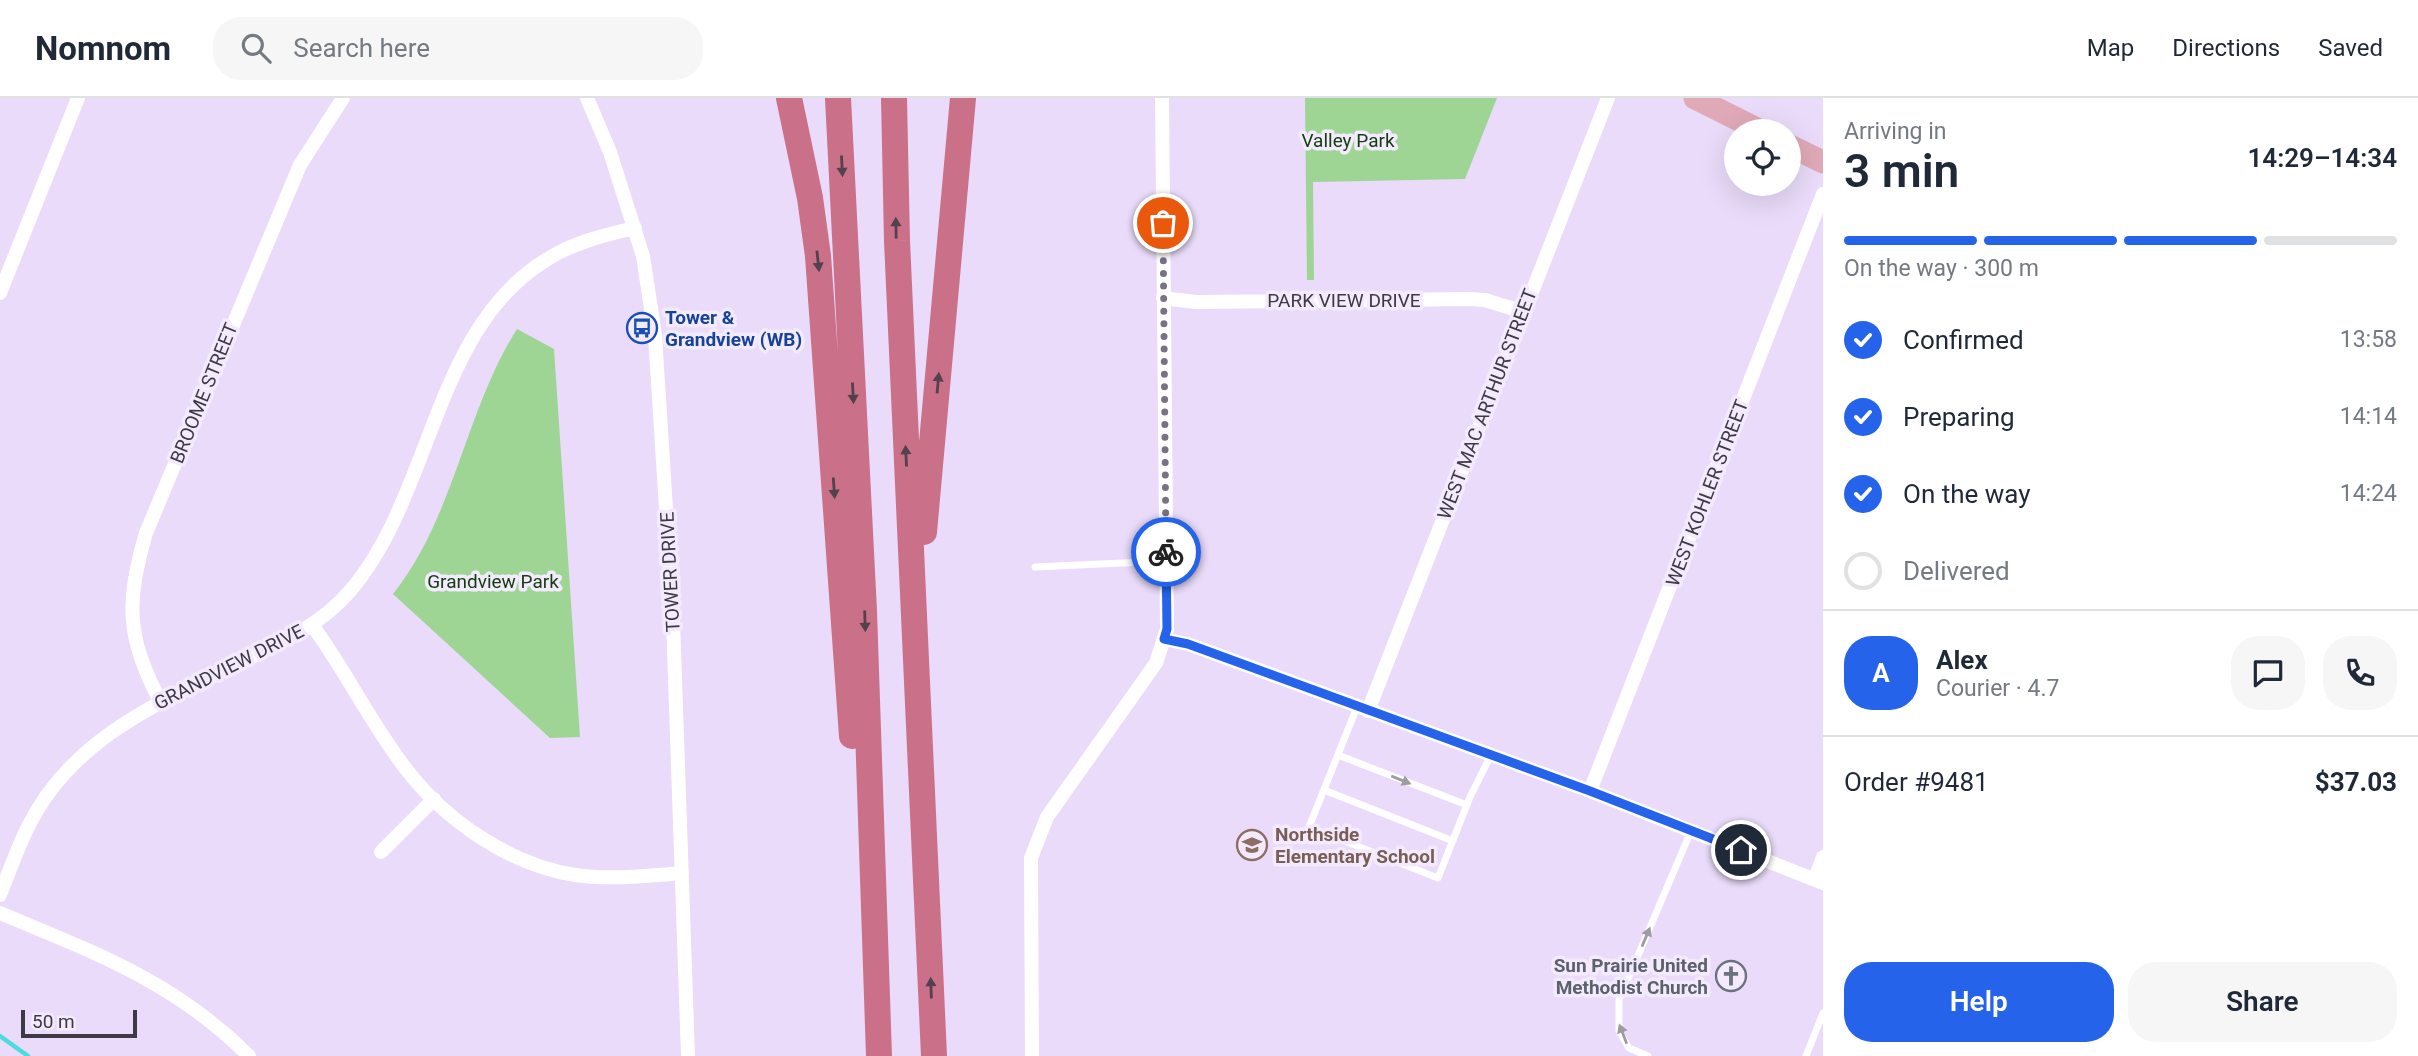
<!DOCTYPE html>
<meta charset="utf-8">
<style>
:root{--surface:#fff;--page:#f6f6f7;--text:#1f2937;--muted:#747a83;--line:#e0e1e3;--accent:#2563eb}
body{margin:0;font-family:Roboto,sans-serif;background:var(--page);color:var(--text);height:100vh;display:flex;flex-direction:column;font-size:26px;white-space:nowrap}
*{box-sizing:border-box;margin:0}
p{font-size:23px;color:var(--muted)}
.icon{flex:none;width:38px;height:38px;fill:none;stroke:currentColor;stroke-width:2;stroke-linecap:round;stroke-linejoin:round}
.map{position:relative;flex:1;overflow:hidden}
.details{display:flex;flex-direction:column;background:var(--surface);width:595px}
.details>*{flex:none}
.controls{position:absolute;left:1724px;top:21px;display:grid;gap:14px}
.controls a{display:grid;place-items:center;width:77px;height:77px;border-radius:50%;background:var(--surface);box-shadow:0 7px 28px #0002;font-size:35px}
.scale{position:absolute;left:21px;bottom:18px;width:116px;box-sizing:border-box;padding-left:7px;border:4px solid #3e3944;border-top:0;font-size:19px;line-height:24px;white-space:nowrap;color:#3e3944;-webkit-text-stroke:5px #f3ebfd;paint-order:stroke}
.pin{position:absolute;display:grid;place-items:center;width:60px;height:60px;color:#fff;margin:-30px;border:4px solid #fff;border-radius:50%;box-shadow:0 2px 7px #0007}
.courier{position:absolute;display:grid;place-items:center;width:70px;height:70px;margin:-35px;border:5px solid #2563eb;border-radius:50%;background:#fff;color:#222;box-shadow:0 2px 9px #0007}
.head em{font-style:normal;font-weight:600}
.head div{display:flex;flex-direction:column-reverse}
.head{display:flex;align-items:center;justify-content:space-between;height:119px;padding:0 21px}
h1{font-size:46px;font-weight:600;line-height:52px}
.bar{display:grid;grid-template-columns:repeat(4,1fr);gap:10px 7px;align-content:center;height:84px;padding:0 21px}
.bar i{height:9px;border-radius:5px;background:var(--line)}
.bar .selected{background:var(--accent)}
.bar p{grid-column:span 4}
.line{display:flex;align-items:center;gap:18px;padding:0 21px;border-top:2px solid var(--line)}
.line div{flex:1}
.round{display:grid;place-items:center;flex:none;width:74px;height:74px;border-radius:28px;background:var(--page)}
ol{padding:0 21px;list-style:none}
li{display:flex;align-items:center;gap:21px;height:77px}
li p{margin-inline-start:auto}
li .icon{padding:7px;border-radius:50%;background:var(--accent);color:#fff;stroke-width:4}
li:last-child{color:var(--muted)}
li i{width:38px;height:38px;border:4px solid var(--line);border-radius:50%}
.cta{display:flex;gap:14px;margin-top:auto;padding:14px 21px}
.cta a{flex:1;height:80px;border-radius:28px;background:var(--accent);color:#fff;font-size:28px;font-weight:600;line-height:80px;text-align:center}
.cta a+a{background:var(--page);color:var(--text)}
header{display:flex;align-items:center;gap:42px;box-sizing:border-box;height:98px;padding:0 35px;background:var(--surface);border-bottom:2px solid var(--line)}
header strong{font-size:33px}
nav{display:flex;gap:38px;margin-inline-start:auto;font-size:24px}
.search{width:490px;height:63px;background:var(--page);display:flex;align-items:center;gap:18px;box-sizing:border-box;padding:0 24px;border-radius:28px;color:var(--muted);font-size:26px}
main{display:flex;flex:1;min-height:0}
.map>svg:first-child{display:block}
.green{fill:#9ed595}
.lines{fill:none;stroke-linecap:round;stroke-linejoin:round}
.stream{stroke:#4ddbde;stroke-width:4.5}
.service{stroke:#fff;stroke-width:7}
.minor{stroke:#fff;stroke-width:14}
.primary{stroke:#dfa9b8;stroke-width:23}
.motorway{stroke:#ca7088;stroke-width:26}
.oneway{fill:#53414e}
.oneway2{fill:#9e9ca2}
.done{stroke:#7a7283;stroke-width:7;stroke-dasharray:0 12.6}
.route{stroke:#2563eb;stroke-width:9}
.labels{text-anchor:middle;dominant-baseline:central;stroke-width:7;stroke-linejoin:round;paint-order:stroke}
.park-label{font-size:19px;fill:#133d0c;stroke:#f3ebfd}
.street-label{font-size:19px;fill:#3e3944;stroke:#f3ebfd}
.transit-label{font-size:19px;font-weight:bold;fill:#164399;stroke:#f3ebfd;text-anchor:start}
.education-label{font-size:19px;font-weight:bold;fill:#785e54;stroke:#f3ebfd;text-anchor:start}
.worship-label{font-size:19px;font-weight:bold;fill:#5b616d;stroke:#f3ebfd;text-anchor:end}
</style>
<header>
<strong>Nomnom</strong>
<div class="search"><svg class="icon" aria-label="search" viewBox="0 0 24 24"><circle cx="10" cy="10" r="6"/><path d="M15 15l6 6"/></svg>Search here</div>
<nav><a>Map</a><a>Directions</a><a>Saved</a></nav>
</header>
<main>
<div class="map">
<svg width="1823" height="958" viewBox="0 0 1823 958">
<rect width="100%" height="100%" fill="#e9dbf9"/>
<path class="green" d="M 1305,0 L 1497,0 L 1465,81 L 1313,84 L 1314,182 L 1307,182 Z
M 517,231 L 554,251 L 580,639 L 550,640 L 393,496 C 455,418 465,313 517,231 Z"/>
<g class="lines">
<path class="stream" d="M 0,938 L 28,958"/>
<path class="service" d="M 1035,469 L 1166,463
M 1357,609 L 1309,729 L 1438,780 L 1470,699 L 1491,657
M 1338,657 L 1467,707
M 1324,692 L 1453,743
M 1648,958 L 1629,950 L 1619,933 L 1619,902 L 1691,733
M 1806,958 L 1823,915"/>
<path class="minor" d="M 587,0 L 610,54 L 643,158 L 655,237 L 673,522 L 688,958
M 0,195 L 78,0
M 1163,200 L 1196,204 L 1470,201 L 1485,202 L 1524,214
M 312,527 C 346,573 371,626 406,671 C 446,723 510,767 575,777 C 610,782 647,778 682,775
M 1164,541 L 1188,546 L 1590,693 L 1823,785
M 160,603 C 126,537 126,505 146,435 L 300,67 L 343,0
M 1368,613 L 1608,0
M 1590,693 L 1823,96
M 381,754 L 434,701
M 1815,781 L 1823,759
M 0,797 C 9,774 17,751 28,729 C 71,641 158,605 240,565 C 280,545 320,528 350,493 C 433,396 433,231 546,162 C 572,145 604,137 635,130
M 0,815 C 95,855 174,883 249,958
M 1032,958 L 1031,760 L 1047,719 L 1156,565 L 1167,531 L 1162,0"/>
<path class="primary" d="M 1695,0 L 1761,33
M 1788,47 L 1823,64"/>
<path class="motorway" d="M 789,0 L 810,100 L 818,158 L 852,638
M 838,0 L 864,513 L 879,958
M 894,0 L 897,143 L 934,958
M 924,434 L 963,0"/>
</g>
<defs><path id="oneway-solid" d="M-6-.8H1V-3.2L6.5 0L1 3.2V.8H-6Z" transform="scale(1.75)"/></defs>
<g class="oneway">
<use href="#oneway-solid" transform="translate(842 68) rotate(87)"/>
<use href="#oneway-solid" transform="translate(896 130) rotate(-91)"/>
<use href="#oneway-solid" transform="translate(818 163) rotate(84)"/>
<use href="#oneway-solid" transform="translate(938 285) rotate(-85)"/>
<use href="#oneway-solid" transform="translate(853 295) rotate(87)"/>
<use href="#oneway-solid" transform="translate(906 358) rotate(-93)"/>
<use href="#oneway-solid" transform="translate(834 390) rotate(86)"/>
<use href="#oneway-solid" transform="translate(865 523) rotate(88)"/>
<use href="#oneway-solid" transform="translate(931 890) rotate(-92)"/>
</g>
<g class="oneway2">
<use href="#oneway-solid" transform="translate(1401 682) rotate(22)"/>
<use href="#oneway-solid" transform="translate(1646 839) rotate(-67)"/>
<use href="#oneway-solid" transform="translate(1623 936) rotate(-111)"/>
</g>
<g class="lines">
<path class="done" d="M 1163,125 L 1166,454"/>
<path class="route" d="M 1166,454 L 1167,531 L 1164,541 L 1188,546 L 1590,693 L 1741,752"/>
</g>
<defs>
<g id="bus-ring" transform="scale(1.575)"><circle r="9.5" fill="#f3ebfd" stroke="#1a4fb4" stroke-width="1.5"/><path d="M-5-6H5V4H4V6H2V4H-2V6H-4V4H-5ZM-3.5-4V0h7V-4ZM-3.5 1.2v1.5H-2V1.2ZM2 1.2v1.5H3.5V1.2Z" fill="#1a4fb4"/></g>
<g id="school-ring" transform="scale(1.575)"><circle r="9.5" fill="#f3ebfd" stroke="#8d6e63" stroke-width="1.5"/><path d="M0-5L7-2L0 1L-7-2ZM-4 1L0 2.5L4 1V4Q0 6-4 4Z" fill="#8d6e63"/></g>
<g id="church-ring" transform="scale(1.575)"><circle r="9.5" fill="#f3ebfd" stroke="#6b7280" stroke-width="1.5"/><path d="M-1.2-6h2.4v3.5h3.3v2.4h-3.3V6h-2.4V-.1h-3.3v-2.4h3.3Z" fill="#6b7280"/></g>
</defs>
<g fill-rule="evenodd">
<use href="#bus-ring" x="642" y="230"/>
<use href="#school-ring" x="1252" y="747"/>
<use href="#church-ring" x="1731" y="878"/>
</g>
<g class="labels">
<g class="park-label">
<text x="1348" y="42">Valley Park</text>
<text x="493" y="483">Grandview Park</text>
</g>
<g class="street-label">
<text x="1344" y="202">PARK VIEW DRIVE</text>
<text transform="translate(204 295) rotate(-68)">BROOME STREET</text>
<text transform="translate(1487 306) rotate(-69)">WEST MAC ARTHUR STREET</text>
<text transform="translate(1707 395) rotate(-69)">WEST KOHLER STREET</text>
<text transform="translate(670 474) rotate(-93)">TOWER DRIVE</text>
<text transform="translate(229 569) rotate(-27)">GRANDVIEW DRIVE</text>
</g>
<g class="transit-label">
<text x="665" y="219">Tower &amp;<tspan x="665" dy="22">Grandview (WB)</tspan></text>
</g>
<g class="education-label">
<text x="1275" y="736">Northside<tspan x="1275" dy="22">Elementary School</tspan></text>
</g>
<g class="worship-label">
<text x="1708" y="867">Sun Prairie United<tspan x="1708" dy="22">Methodist Church</tspan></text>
</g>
</g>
</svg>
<div class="controls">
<a><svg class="icon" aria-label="locate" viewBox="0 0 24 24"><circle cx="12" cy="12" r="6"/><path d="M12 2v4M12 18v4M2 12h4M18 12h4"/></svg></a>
</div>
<div class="scale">50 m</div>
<div class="pin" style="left:1163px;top:125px;background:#ea580c"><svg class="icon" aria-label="bag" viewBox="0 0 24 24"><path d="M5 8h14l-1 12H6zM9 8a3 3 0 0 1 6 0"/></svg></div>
<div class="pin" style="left:1741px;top:752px;background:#1f2937"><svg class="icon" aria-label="home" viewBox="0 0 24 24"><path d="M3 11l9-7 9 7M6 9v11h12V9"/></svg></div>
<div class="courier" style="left:1166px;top:454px"><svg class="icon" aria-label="bike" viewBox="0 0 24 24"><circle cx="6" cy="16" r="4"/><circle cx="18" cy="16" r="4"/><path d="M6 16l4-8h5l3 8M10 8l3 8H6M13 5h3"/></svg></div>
</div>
<section class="details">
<div class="head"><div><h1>3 min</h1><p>Arriving in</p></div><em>14:29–14:34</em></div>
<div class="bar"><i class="selected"></i><i class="selected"></i><i class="selected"></i><i></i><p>On the way · 300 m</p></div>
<ol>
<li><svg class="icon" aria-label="check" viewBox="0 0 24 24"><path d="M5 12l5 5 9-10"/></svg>Confirmed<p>13:58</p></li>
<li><svg class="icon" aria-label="check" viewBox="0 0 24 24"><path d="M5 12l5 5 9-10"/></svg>Preparing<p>14:14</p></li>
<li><svg class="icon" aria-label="check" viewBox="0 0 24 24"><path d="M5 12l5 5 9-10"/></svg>On the way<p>14:24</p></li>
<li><i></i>Delivered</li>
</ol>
<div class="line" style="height:126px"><b class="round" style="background:var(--accent);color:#fff">A</b><div><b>Alex</b><p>Courier · 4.7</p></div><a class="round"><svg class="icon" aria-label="chat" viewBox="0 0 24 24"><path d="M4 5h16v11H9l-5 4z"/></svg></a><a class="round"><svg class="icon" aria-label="phone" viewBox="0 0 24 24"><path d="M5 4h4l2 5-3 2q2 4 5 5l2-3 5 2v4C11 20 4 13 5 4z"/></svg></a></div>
<div class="line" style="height:91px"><div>Order #9481</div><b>$37.03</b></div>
<div class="cta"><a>Help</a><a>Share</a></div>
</section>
</main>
